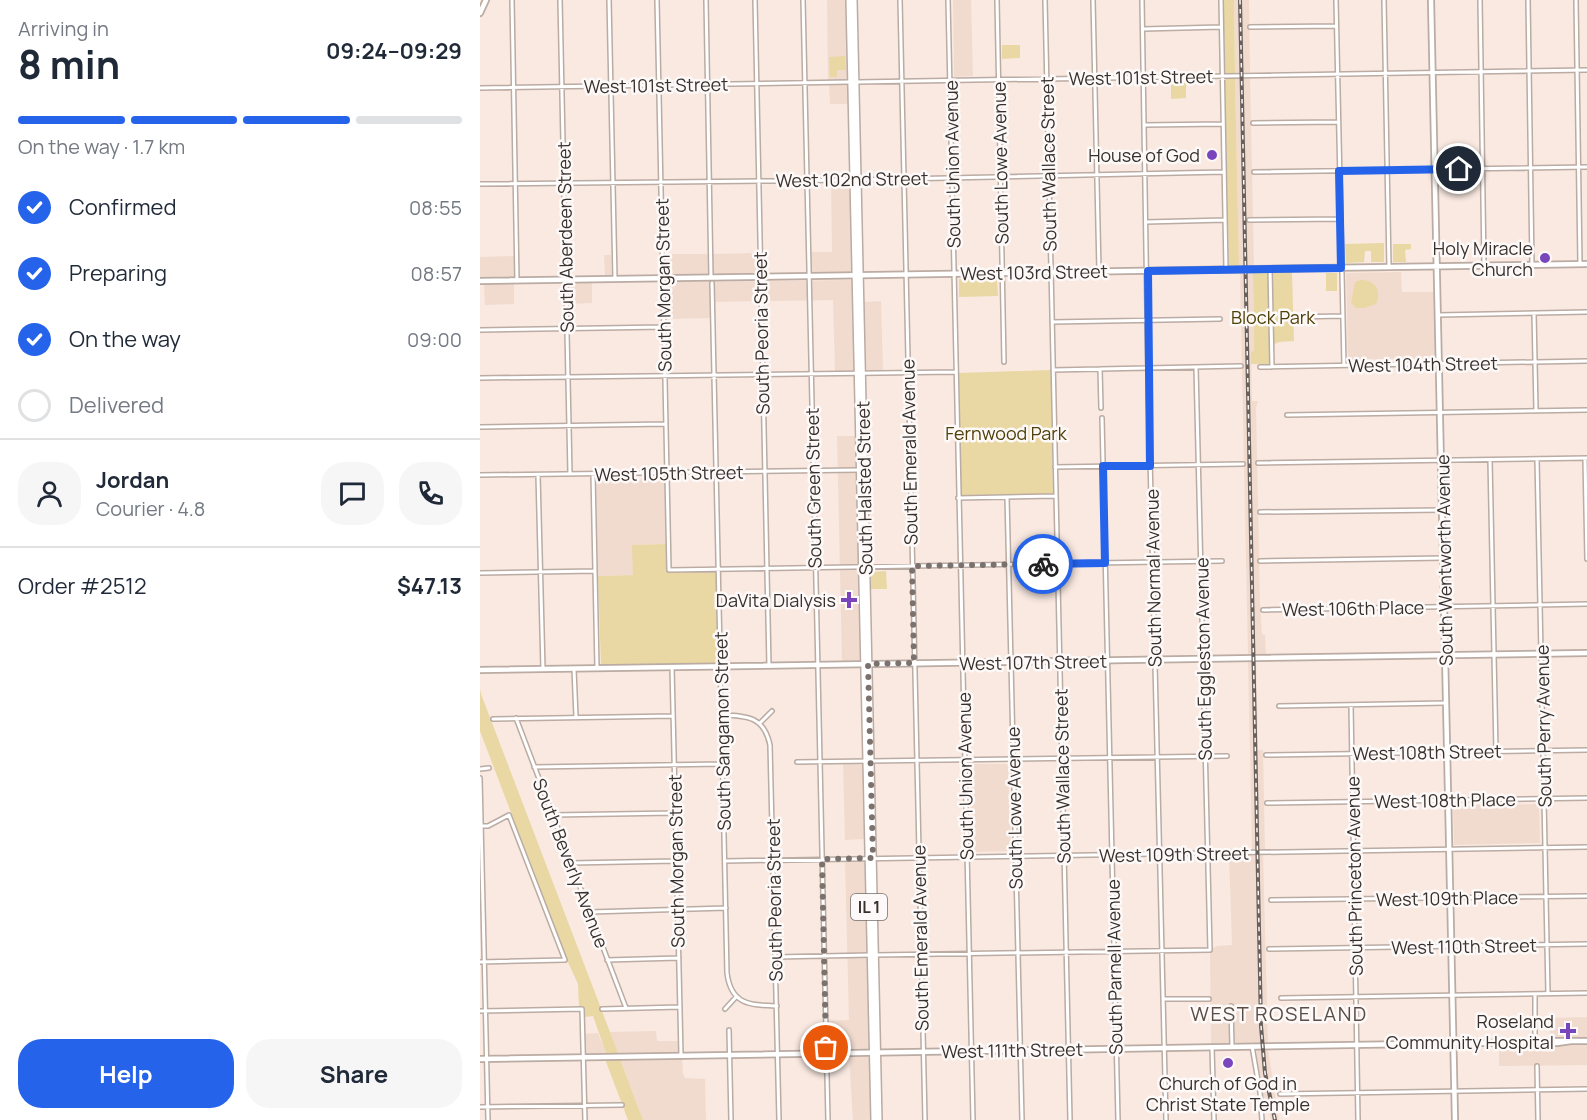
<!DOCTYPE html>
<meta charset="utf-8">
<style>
:root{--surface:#fff;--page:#f6f6f7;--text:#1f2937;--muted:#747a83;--line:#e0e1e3;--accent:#2563eb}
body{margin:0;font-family:Manrope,sans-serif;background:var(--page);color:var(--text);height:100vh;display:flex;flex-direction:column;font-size:22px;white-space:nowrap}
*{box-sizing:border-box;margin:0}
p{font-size:20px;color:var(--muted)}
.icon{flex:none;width:33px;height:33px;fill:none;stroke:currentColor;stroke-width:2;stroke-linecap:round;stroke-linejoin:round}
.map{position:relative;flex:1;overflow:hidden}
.sheet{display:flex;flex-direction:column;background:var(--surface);width:480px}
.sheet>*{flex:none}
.pin{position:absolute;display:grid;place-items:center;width:51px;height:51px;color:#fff;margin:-26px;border:3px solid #fff;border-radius:50%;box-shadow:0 2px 6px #0007}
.courier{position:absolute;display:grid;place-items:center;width:60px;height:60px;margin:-30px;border:4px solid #2563eb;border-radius:50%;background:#fff;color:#222;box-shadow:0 2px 8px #0007}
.headline em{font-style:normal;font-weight:700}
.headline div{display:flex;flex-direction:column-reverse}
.headline{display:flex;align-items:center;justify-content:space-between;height:102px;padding:0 18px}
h1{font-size:39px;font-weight:700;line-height:45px}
.bar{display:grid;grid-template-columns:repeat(4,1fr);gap:9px 6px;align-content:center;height:72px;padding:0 18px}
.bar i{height:8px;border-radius:4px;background:var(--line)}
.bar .current{background:var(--accent)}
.bar p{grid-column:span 4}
.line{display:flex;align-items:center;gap:15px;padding:0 18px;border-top:2px solid var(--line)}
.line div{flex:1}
.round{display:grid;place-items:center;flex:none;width:63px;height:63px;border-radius:24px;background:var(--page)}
ol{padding:0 18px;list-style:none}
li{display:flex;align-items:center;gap:18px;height:66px}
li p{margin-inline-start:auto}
li .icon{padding:6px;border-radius:50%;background:var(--accent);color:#fff;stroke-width:4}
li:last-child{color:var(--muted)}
li i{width:33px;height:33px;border:3px solid var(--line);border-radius:50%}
.action{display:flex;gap:12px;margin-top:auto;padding:12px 18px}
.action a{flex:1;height:69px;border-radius:24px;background:var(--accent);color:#fff;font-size:24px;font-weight:700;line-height:69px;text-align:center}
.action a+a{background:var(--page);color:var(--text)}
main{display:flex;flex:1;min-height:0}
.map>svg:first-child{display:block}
.built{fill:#f1dbcf}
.green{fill:#e9d8a3}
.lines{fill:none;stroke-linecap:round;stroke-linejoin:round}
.street-casing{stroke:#baaba3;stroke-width:6}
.secondary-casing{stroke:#baaba3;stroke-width:8}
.primary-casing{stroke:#baaba3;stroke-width:8}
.street{stroke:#fff;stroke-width:3}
.secondary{stroke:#fff;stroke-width:4.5}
.primary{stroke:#fff;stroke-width:5}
.rail-casing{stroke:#69605c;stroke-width:4}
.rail{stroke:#fdf9f8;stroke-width:1.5;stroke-dasharray:4.5;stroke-linecap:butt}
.done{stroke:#7b716d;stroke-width:6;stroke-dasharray:0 10.8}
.route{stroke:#2563eb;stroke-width:8}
.poi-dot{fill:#7945bd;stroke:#fdf9f8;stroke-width:2}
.labels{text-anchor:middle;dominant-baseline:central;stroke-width:5;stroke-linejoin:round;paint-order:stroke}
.shield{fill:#fdf9f8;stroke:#726d6b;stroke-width:1.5}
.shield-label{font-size:16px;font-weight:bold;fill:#37312e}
.street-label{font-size:18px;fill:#37312e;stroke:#fdf9f8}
.poi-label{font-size:18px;fill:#37312e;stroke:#fdf9f8;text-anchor:end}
.park-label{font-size:18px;fill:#4f4008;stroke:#fdf9f8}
.neighbourhood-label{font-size:20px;letter-spacing:1.5px;fill:#5a4d46;stroke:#fdf9f8}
</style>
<main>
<section class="sheet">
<div class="headline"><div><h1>8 min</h1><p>Arriving in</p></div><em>09:24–09:29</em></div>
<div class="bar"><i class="current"></i><i class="current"></i><i class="current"></i><i></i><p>On the way · 1.7 km</p></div>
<ol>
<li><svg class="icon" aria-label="check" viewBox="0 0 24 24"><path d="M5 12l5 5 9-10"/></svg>Confirmed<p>08:55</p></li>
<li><svg class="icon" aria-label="check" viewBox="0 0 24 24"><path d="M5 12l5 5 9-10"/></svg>Preparing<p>08:57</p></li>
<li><svg class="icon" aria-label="check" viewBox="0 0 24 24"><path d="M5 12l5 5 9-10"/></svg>On the way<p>09:00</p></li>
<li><i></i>Delivered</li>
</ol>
<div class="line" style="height:108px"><a class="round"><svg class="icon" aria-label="person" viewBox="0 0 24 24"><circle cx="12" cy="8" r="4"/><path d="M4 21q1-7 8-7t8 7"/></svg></a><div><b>Jordan</b><p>Courier · 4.8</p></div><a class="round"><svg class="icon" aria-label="chat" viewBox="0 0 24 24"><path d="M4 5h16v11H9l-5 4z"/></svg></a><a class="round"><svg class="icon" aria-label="phone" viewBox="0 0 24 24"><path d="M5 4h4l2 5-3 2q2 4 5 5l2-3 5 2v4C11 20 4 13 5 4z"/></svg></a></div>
<div class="line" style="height:78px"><div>Order #2512</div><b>$47.13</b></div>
<div class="action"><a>Help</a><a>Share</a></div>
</section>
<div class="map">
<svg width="1107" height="1120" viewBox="0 0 1107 1120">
<rect width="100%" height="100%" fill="#f9e9e1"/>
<path class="built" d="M 347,0 L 366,0 L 368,80 L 348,81 Z
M 473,0 L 491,0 L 493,76 L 474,77 Z
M 754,0 L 769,0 L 770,72 L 755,73 Z
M 755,77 L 770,77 L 774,266 L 759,266 Z
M 349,85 L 368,85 L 368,104 L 350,104 Z
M 351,182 L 370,182 L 371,273 L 331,274 L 330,252 L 352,252 Z
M 277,253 L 278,274 L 233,275 L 232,254 Z
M 184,254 L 229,254 L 229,275 L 185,275 Z
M 124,255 L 131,255 L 132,276 L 125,276 Z
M 34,256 L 35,277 L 0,277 L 0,257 Z
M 921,272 L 922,292 L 954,292 L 955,358 L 868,360 L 866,273 Z
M 760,273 L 773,273 L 774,352 L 771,352 L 772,401 L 778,401 L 776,408 L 780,603 L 782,634 L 785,635 L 786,656 L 768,656 Z
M 372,280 L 374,373 L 355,373 L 353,300 L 230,302 L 230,318 L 189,319 L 188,282 Z
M 86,283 L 112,283 L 112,303 L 87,304 Z
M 4,284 L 34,284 L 34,304 L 5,305 Z
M 401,301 L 403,371 L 386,371 L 384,302 Z
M 357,436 L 375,436 L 381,660 L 362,661 Z
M 185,479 L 186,544 L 153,545 L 153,575 L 118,576 L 116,480 Z
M 768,660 L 776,660 L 778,750 L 783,750 L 785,850 L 772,850 Z
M 363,762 L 383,762 L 385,839 L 365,840 Z
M 490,764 L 528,764 L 531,851 L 492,852 Z
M 1059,804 L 1060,843 L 974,845 L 973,805 Z
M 749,854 L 783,854 L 788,1043 L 731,1044 L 730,950 L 737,946 L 752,945 Z
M 365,861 L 385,861 L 390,1049 L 347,1050 L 346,1021 L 369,1020 Z
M 1107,1017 L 1107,1065 L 1019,1066 L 1019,1044 L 1070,1044 L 1069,1018 Z
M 176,1031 L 177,1041 L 200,1041 L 200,1052 L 138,1053 L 129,1032 Z
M 118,1033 L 126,1053 L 104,1054 L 103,1034 Z
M 776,1049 L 788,1049 L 799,1120 L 791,1120 L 786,1101 L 783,1102 Z
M 390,1055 L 391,1120 L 373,1120 L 369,1056 Z
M 202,1058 L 203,1074 L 205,1078 L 225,1079 L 226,1120 L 163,1120 L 140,1059 Z"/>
<path class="green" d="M 743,0 L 754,0 L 755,73 L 745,73 Z
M 522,45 L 540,45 L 540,58 L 522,59 Z
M 365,56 L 366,70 L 357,70 L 357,77 L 350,77 L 349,57 Z
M 745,77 L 755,77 L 759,266 L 749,266 Z
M 691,79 L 706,79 L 706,98 L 691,99 Z
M 904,243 L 904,262 L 891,262 L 891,251 L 885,251 L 884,262 L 866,263 L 865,244 Z
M 913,244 L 931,244 L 931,249 L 925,250 L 926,262 L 913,262 Z
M 812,272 L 814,341 L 799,342 L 790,346 L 790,364 L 771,364 L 771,352 L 774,351 L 773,273 Z
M 846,273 L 857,273 L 857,291 L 846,291 Z
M 479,279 L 517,279 L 518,296 L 479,297 Z
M 881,280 C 895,280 902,290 896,304 L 884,308 L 876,308 L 871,303 L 875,282 Z
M 571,370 L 573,494 L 481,495 L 479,373 Z
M 186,544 L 187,572 L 236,573 L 238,663 L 121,666 L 118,576 L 153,575 L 152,545 Z
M 406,571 L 407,589 L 391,589 L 391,572 Z
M 0,689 L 1,694 L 138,1053 L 126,1053 L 113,1016 L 105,1017 L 104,1006 L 99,1006 L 98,984 L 87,960 L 0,731 Z
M 125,1059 L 140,1059 L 163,1120 L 148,1120 Z"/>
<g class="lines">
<g class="street-casing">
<path id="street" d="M 32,0 L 37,281
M 80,0 L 90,474
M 129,0 L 135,279
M 177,0 L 189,570 L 742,561
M 226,0 L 231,277
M 275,0 L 289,666
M 323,0 L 348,1120
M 420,0 L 445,1120
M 468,0 L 493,1120
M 517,0 L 524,362
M 565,0 L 590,1120
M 613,0 L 619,271
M 662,0 L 668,374 L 686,1120
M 741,0 L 746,269
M 856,0 L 864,365
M 904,0 L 909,267
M 1000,0 L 1004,265
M 1048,0 L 1052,265
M 1096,0 L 1100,264
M 770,27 L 856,26
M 663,29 L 741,27
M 377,82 L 1107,70
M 0,88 L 370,82
M 773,123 L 858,122
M 665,125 L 743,124
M 774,172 L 1107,167
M 0,184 L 373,180 L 744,172
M 769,220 L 860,219
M 666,222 L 745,220
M 790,269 L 792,367
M 232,283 L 247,973 C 251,1005 270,1005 297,1006
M 1054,313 L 1056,410
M 959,315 L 1107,312
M 815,317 L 862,316
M 572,322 L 740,319
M 0,330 L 184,327
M 780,367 L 1107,361
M 620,369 L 621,408
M 573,370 L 761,366
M 0,378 L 476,372
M 807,415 L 1107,410
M 622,418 L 638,1120
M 0,427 L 186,424
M 1057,459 L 1068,993
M 1105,459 L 1107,559
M 1010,460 L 1016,751
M 778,463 L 1107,458
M 575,467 L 763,464
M 113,474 L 117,668
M 0,475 L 379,470
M 58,475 L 63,669
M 527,497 L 542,1120
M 478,498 L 575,496
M 780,512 L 963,510
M 780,561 L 964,558
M 0,573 L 115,571
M 783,610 L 1107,604
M 192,667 L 201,1055
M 94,669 L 96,717
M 871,705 L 878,1120
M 799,706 L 966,703
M 241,715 C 267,716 284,716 290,745 L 299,1120
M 36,718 L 146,1008
M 13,719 L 193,716
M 280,723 L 292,711
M 786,755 L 1107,750
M 317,762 L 747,756
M 54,767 L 242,764
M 0,769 L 9,768
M 0,778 L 8,1120
M 787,803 L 1107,798
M 73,815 L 195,813
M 245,861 L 1107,847
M 91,863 L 196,861
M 791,900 L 1107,896
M 110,912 L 246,908
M 789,949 L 1107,944
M 396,955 L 730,950 L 716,367
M 296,957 L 390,955
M 127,960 L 199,958
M 0,962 L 85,960 L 29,815 L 8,826 L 1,826
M 1055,994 L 1055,1042
M 801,998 L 1107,993
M 683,999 L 729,999
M 751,1006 L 752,1046
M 122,1009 L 200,1007
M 245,1009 L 256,997
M 0,1011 L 102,1009 L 105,1120
M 249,1030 L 251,1120
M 772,1046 L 780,1092 L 782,1120
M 732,1047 L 734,1120
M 1057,1066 L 1058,1120
M 800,1094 L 1107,1089
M 0,1107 L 142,1105"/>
</g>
<g class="secondary-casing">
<path id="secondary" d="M 951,0 L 975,1120
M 0,13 L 6,0
M 0,281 L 1107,264
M 0,670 L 1107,653
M 1067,1041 L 1107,1041
M 0,1059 L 1060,1042 L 1077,1043 L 1091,1041"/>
</g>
<g class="primary-casing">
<path id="primary" d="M 369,0 L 394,1120
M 374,0 L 399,1120"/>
</g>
<use href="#street" class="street"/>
<use href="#secondary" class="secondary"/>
<use href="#primary" class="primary"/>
<g class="rail-casing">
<path id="rail" d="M 760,0 L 781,1026 L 785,1073 L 795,1120"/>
</g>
<use href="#rail" class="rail"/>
</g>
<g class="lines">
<path class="done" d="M 346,1048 L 342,859 L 393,858 L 388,664 L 434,663 L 432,566 L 563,564"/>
<path class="route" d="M 563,564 L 625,563 L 623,466 L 670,466 L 668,271 L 861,268 L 859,171 L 979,169"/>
</g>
<g class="poi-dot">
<circle cx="732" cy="155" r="6"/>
<circle cx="1065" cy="258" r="6"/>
<path d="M366 591h6v6h6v6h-6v6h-6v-6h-6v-6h6z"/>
<path d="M1085 1022h6v6h6v6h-6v6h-6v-6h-6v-6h6z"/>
<circle cx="748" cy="1063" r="6"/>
</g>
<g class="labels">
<rect class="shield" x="371" y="894" width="36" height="26" rx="4.5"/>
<g class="shield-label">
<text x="389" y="907">IL 1</text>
</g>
<g class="street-label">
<text transform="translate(661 77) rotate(-1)">West 101st Street</text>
<text transform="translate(176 85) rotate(-1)">West 101st Street</text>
<text transform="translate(520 163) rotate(-91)">South Lowe Avenue</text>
<text transform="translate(472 164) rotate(-91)">South Union Avenue</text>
<text transform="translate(568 164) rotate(-91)">South Wallace Street</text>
<text transform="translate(372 179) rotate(-1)">West 102nd Street</text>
<text transform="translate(85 237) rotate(-91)">South Aberdeen Street</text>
<text transform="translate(554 272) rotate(-1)">West 103rd Street</text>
<text transform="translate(183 285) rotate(-91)">South Morgan Street</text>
<text transform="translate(281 333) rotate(-91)">South Peoria Street</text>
<text transform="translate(943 364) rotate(-1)">West 104th Street</text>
<text transform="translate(429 452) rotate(-91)">South Emerald Avenue</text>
<text transform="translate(189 473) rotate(-1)">West 105th Street</text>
<text transform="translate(333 488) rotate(-91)">South Green Street</text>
<text transform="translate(384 488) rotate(-91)">South Halsted Street</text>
<text transform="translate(964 560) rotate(-91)">South Wentworth Avenue</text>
<text transform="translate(673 578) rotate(-91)">South Normal Avenue</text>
<text transform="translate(873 608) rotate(-1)">West 106th Place</text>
<text transform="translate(723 659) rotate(-91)">South Eggleston Avenue</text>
<text transform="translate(553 662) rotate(-1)">West 107th Street</text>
<text transform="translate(1063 726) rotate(-91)">South Perry Avenue</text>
<text transform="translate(242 731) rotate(-91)">South Sangamon Street</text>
<text transform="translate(947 752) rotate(-1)">West 108th Street</text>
<text transform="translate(485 776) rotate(-91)">South Union Avenue</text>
<text transform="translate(582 776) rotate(-91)">South Wallace Street</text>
<text transform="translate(965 800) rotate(-1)">West 108th Place</text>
<text transform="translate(534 808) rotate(-91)">South Lowe Avenue</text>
<text transform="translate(694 854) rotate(-1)">West 109th Street</text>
<text transform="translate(196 861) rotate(-91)">South Morgan Street</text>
<text transform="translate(91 863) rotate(69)">South Beverly Avenue</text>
<text transform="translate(874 876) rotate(-91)">South Princeton Avenue</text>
<text transform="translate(967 898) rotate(-1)">West 109th Place</text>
<text transform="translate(294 900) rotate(-91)">South Peoria Street</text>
<text transform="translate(440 938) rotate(-91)">South Emerald Avenue</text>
<text transform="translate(984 946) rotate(-1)">West 110th Street</text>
<text transform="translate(634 967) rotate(-91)">South Parnell Avenue</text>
<text transform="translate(532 1050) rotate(-1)">West 111th Street</text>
</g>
<g class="poi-label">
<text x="720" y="155">House of God</text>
<text x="1053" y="248">Holy Miracle<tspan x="1053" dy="21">Church</tspan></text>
<text x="356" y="600">DaVita Dialysis</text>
<text x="1074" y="1021">Roseland<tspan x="1074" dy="21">Community Hospital</tspan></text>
<text x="748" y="1083" text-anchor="middle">Church of God in<tspan x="748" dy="21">Christ State Temple</tspan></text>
</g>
<g class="park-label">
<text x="793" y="317">Block Park</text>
<text x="526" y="433">Fernwood Park</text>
</g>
<g class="neighbourhood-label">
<text x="799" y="1013">WEST ROSELAND</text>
</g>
</g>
</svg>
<div class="pin" style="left:346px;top:1048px;background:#ea580c"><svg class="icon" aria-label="bag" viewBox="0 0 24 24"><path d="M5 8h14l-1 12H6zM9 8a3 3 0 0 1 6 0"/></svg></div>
<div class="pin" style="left:979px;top:169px;background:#1f2937"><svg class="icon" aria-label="home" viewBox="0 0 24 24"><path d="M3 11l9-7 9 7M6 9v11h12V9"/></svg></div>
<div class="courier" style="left:563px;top:564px"><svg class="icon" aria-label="bike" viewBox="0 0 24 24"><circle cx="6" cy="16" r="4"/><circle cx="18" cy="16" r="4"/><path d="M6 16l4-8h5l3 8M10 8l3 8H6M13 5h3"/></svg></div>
</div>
</main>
